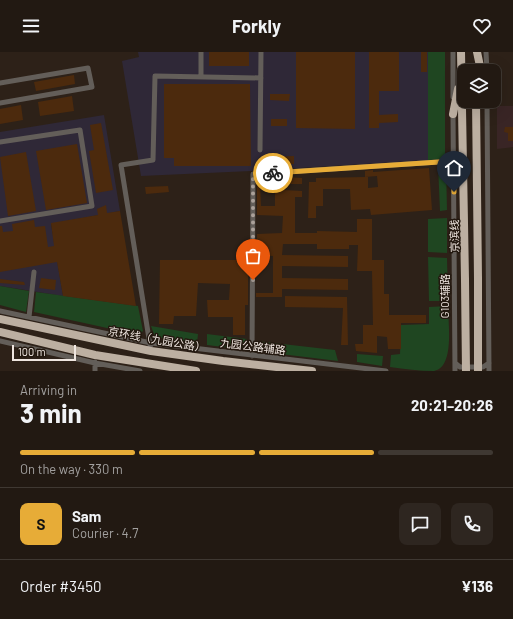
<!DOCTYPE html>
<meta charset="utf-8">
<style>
:root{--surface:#221912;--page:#2e2620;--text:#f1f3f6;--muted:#a2a09f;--line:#3f3832;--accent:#e7ac37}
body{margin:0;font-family:Barlow,"Noto Sans SC",sans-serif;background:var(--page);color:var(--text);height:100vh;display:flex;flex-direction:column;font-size:15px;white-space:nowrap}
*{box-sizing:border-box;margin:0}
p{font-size:13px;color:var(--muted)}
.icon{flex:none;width:22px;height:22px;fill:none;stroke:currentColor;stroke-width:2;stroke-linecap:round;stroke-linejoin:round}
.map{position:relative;height:319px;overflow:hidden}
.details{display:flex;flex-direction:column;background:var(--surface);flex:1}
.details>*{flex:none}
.fabs{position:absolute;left:457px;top:12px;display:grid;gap:8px}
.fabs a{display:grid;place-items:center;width:44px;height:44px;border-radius:8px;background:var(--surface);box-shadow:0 4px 16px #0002,0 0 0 1px var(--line);font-size:20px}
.scale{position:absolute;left:12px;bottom:10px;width:64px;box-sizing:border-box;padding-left:4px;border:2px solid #efe6e0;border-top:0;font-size:11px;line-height:14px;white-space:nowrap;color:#efe6e0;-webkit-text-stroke:3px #23180f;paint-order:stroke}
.pin{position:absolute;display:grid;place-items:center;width:34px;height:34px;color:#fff;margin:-41px -17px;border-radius:50% 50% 50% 0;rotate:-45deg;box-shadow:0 0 4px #0007}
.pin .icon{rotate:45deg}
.courier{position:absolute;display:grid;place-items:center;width:40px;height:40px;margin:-20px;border:3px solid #e7ac37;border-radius:50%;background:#fff;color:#222;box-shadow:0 1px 5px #0007}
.head em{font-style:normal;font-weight:700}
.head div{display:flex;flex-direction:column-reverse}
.head{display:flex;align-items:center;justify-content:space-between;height:68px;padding:0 20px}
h1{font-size:26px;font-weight:700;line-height:30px}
.bar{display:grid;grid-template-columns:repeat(4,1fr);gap:6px 4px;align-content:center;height:48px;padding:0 20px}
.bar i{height:5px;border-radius:3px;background:var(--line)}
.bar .on{background:var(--accent)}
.bar p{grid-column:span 4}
.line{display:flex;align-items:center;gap:10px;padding:0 20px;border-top:1px solid var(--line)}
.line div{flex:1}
.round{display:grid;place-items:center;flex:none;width:42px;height:42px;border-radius:8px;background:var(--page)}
header{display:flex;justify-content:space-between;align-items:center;height:52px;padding:0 20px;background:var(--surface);font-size:18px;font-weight:700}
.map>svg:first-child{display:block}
.industrial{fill:#2f2837}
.medical{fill:#392525}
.green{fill:#1f4621}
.building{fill:#4c2a0d;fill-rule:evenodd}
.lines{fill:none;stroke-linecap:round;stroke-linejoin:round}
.minor{stroke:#635e59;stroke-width:5}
.highway{stroke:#bcafa1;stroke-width:8}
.highway-bridge{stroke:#bcafa1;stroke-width:8}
.done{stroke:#aba19a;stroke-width:4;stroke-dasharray:0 7.2}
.route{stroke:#e7ac37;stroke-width:5}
.labels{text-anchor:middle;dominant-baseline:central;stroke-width:3;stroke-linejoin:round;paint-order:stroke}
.street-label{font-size:11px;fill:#efe6e0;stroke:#23180f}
</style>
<header><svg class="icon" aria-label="menu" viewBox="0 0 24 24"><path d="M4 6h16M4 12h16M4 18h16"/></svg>Forkly<svg class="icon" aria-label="heart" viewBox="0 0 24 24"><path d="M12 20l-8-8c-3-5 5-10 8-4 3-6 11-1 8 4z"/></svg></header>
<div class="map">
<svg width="513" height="319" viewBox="0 0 513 319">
<rect width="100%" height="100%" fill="#2d2118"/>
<path class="industrial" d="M 138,0 L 428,0 L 428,108 L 251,119 L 141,124 L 122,9 L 139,5 Z
M 104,63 L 120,159 L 51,172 L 63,244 L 0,234 L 0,80 Z"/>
<path class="medical" d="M 497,54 L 513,54 L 513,95 L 497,97 Z"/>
<path class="green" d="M 428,0 L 445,0 L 445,107 L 428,108 Z
M 438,113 L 446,113 L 447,158 L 440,159 Z
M 447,166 L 447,201 L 428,200 L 428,167 Z
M 428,205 L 447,206 L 448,249 L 429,249 Z
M 0,234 L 29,239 L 26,260 L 0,253 Z
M 36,240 L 138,254 L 143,279 L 139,283 L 34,260 Z
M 448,254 C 448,271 455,315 434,319 C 420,319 404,317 390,315 L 391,303 L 400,302 L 401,273 L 429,272 L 429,255 Z
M 151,274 L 198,282 L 197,292 L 155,285 Z
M 207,282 L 247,287 L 247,298 L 207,293 Z
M 256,289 L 335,298 L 338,309 L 256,299 Z
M 357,302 L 383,304 L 382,314 L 357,310 Z"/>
<path class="building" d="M 209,0 L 249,0 L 249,14 L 209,14 Z
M 296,0 L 355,0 L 355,77 L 296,76 Z
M 369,0 L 399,0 L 399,39 L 379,39 L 379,63 L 398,62 L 398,70 L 379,71 L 379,76 L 369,76 Z
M 421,0 L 427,0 L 427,20 L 421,20 Z
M 74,23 L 75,32 L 36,39 L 34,30 Z
M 164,32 L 250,32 L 251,114 L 174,114 L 174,106 L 164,106 Z
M 270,42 L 290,42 L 289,49 L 270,48 Z
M 72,44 L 74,59 L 40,64 L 38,50 Z
M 21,53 L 23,68 L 0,72 L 0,57 Z
M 271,67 L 287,67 L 287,74 L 271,74 Z
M 101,71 L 113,138 L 96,141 L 89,99 L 94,98 L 90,73 Z
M 505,75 L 513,75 L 513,89 L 508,89 L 508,81 L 504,80 Z
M 77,92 L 87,151 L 46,158 L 36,99 Z
M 26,100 L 36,159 L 8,164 L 0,105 Z
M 294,104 L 294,112 L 269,112 L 268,105 Z
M 429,116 L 432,158 L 371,163 L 370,157 L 351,158 L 350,137 L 323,137 L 323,154 L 316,154 L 316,166 L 308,166 L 309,130 L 316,130 L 316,126 L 365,125 L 365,119 L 373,118 L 373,120 ZM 377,124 L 378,135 L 368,136 L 368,125 L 365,125 Z
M 284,125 L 302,126 L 302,132 L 283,132 L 283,138 L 302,139 L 302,145 L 295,145 L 295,181 L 317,181 L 317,179 L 357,180 L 357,167 L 372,167 L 372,208 L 384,208 L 384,242 L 389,242 L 389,263 L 426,263 L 426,271 L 401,271 L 401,297 L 388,297 L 387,285 L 377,284 L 377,301 L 356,299 L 355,292 L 363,292 L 363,273 L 373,273 L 372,219 L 357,219 L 358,193 L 349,193 L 349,197 L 317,197 L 317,192 L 283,192 L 282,203 L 348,204 L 348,215 L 282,214 L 282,226 L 348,227 L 348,238 L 282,237 L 282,245 L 256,245 L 256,241 L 273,241 L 273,204 L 257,203 L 257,182 L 282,181 L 283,164 L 257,163 L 257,127 L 265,127 L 266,131 L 260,131 L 261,154 L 275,154 L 275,127 L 283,127 Z
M 168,134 L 169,140 L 146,142 L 145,135 Z
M 106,153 L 107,161 L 120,159 L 136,254 L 63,244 L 57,210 L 0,220 L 0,174 L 2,174 L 3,180 L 13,179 L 12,172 L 34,168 L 35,175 L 45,174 L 48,195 L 54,194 L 51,171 L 98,163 L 97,157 Z
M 160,208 L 248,208 L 248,253 L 245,253 L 245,283 L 233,283 L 233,265 L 208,265 L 207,248 L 229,248 L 230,232 L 198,231 L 196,264 L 174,264 L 173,272 L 159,272 Z
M 41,226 L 56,228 L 55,238 L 39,236 Z
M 0,227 L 24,230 L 25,233 L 0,231 Z
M 285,244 L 347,245 L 348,293 L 341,293 L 343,256 L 285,255 Z"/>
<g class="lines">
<path class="minor" d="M 201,0 L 201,25
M 486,0 L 487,19
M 0,31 L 88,16 L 92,35 L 0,51
M 453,45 L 453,0
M 487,49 L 489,319
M 453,59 L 455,319
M 0,90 L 80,78 L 92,154 L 0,169
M 260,98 L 261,0
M 0,259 L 151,291 L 386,319
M 29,265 L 34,220
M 0,289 L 95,311 L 140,319
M 151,299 L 121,113 L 153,108 L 155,24 L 261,26
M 252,304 L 253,122 L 454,109
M 455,311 L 460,315 L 483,315 L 489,311
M 95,319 L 95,310"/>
<path class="highway" d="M 461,0 L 465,228
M 477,0 L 481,19
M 476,49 L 478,227
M 453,62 L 458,37
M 0,267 L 151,299 L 223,309 L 312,319
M 0,280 L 95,303 L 196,319"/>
<path class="highway-bridge" d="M 478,227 L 478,319
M 465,228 L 466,319"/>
</g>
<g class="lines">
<path class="done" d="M 253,228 L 253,122 L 273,121"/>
<path class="route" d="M 273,121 L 454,109 L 454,140"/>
</g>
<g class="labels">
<g class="street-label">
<text transform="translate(454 184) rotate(-91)">京滨线</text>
<text transform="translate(444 244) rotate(-90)">G103辅路</text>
<text transform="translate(157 287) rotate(10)">京环线（九园公路）</text>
<text transform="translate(253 294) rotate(7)">九园公路辅路</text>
</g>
</g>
</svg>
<div class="fabs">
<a><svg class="icon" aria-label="layers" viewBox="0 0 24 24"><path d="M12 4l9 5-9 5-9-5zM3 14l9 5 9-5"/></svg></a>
</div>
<div class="scale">100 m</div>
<div class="pin" style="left:253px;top:228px;background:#ea580c"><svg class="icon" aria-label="bag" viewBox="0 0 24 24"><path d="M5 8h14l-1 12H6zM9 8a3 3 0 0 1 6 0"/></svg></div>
<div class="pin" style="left:454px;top:140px;background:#1f2937"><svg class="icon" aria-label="home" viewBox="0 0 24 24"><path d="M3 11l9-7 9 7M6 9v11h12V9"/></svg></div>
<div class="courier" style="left:273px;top:121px"><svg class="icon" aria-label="bike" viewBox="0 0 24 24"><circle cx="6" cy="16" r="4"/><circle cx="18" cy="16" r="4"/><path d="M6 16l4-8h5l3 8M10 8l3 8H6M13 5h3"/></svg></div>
</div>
<section class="details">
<div class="head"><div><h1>3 min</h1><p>Arriving in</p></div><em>20:21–20:26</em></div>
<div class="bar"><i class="on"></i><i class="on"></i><i class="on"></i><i></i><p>On the way · 330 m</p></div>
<div class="line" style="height:72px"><b class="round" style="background:var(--accent);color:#111">S</b><div><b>Sam</b><p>Courier · 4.7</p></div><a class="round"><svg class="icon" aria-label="chat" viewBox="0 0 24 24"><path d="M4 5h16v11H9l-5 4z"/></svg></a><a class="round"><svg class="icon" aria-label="phone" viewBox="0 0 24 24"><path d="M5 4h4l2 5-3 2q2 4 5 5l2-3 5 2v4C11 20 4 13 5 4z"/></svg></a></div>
<div class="line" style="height:52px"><div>Order #3450</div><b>¥136</b></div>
</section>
